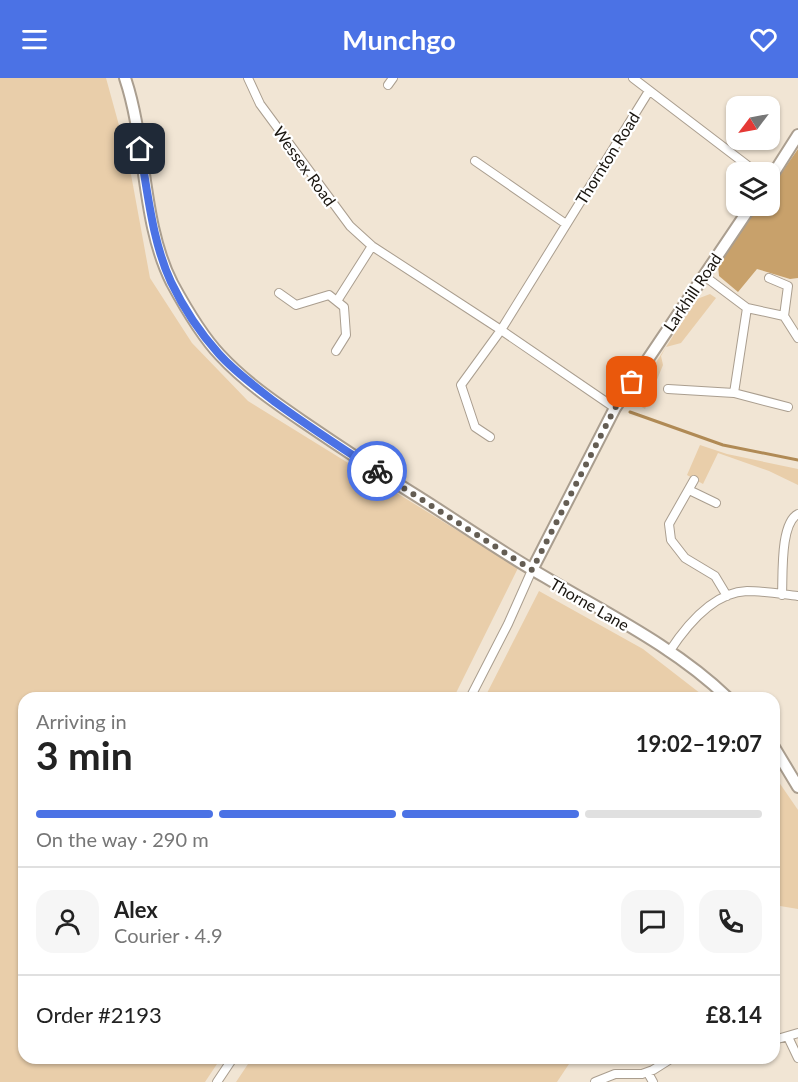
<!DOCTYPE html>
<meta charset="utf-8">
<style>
:root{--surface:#fff;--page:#f6f6f6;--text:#222;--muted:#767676;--line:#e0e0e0;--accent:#4b72e5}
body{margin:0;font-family:Lato,sans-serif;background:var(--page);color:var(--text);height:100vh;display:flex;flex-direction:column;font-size:22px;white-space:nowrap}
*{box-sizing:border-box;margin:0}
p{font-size:20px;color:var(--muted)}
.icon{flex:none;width:33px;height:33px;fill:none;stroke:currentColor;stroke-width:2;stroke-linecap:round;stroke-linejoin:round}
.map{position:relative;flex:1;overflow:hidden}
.details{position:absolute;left:18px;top:614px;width:762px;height:372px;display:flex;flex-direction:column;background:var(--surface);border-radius:18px;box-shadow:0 2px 4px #0004}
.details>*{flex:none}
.needle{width:39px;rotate:238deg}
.buttons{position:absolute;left:726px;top:18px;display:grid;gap:12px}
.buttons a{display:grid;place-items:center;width:54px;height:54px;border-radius:12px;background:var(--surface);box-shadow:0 2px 4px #0004;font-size:30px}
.pin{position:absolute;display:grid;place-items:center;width:51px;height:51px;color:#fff;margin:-26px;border-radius:12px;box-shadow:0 3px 9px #0006}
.courier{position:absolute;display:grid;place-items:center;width:60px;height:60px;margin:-30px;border:4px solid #4b72e5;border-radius:50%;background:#fff;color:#222;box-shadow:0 2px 8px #0007}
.head em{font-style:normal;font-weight:700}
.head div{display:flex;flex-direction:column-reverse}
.head{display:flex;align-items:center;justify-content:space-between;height:102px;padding:0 18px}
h1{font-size:39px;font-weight:700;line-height:45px}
.bar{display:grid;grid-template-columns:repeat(4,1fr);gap:9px 6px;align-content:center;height:72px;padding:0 18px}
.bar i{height:8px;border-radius:4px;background:var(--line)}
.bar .on{background:var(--accent)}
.bar p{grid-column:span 4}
.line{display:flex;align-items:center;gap:15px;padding:0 18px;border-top:2px solid var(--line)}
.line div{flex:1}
.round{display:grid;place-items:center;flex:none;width:63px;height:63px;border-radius:18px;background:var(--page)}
header{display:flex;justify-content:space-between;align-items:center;height:78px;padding:0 18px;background:var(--accent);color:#fff;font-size:27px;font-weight:700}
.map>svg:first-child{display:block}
.green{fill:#e9ceaa}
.forest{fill:#c8a16b}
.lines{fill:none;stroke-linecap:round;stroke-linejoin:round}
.stream{stroke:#b08a55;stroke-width:3}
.street-casing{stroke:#aa9e8f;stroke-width:10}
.secondary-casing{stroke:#aa9e8f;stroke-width:14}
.street{stroke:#fff;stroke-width:8}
.secondary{stroke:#fff;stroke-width:10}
.done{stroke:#645d53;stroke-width:6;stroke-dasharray:0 10.8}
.route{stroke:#4b72e5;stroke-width:8}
.labels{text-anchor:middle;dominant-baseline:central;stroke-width:4.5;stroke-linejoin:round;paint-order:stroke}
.street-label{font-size:16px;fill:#18140e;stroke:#fff}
</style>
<header><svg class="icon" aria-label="menu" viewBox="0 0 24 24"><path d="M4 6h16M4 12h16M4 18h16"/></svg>Munchgo<svg class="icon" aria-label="heart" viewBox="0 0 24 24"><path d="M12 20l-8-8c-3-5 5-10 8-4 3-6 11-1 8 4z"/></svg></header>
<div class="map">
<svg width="798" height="1004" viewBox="0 0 798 1004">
<rect width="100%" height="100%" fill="#f1e5d4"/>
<path class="green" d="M 0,0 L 106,0 L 128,80 L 150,200 L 192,265 L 248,323 L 518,490 L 454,619 L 24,620 L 24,980 L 221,980 L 205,1004 L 0,1004 Z
M 710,216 L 716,220 L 681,265 L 666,269 L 661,278 L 663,287 L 645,331 L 631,323 L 697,221 Z
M 700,367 L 727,376 L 798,391 L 798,407 L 769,393 L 718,375 L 703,406 L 687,397 Z
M 539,513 L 643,571 L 705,619 L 485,619 Z
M 774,697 L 798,732 L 798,831 L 774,827 Z
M 252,980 L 573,980 L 557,1004 L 236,1004 Z"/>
<path class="forest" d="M 798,71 L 798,200 L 790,201 L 757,191 L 738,214 L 719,198 L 718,188 L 758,128 L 770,128 L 770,111 Z"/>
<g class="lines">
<path class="stream" d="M 630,334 L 723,367 L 798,382"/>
<g class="street-casing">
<path id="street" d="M 248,0 L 260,26 L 350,148 L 372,168 L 501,252 L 615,330
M 633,0 L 756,94
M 388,7 L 393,0
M 475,83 L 566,146
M 703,197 L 747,230 L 784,238 L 798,260
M 769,200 L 788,208 L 784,238
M 279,215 L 296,227 L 329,217 L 344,229 L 346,257 L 336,273
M 337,223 L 372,168
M 668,311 L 734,315 L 788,329
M 734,315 L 747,230
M 490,359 L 475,349 L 461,307 L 501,252 L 649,13
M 694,402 L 669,446 L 671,462 L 685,480 L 715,498 L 727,518
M 689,412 L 716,425
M 782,517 C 783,497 780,445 798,436
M 669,574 C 686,548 713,514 747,513 C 764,513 781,516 798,518
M 470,620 L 508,546 L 532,492
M 788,959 L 798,980
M 774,962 L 798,955
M 648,995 L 653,1004
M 217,1004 L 233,980
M 595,1004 L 615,996 L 642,996 L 653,992 L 672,980"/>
</g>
<g class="secondary-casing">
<path id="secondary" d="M 125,0 C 147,65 141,144 172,205 C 185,229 201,257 220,277 C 244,303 273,323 302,343 C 340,369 378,394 417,418 C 460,445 501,474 545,499 C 607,536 675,569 728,620
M 770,101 L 798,57
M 532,492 L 615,330 L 751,128
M 774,669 L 798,709"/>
</g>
<use href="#street" class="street"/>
<use href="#secondary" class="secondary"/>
</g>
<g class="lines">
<path class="done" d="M 377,393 L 532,492 L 615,330 L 632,304"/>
<path class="route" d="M 140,71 C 148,115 152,163 171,204 C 183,229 201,256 219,276 C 236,295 256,309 275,324 C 308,348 343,371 377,393"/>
</g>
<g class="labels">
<g class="street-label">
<text transform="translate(607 80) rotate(-58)">Thornton Road</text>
<text transform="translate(305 88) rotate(54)">Wessex Road</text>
<text transform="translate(692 214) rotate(-56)">Larkhill Road</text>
<text transform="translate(590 526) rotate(30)">Thorne Lane</text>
</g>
</g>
</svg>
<div class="buttons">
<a><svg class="needle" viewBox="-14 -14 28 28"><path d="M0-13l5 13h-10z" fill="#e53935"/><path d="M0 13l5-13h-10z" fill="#767676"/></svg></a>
<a><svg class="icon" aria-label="layers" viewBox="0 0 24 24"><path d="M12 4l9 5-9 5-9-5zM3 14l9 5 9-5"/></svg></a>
</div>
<div class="pin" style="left:632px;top:304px;background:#ea580c"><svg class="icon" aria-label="bag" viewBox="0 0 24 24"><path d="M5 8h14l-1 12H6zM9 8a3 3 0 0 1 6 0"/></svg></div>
<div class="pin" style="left:140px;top:71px;background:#1f2937"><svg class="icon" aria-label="home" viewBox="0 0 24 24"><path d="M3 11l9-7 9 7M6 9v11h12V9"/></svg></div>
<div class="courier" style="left:377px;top:393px"><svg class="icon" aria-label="bike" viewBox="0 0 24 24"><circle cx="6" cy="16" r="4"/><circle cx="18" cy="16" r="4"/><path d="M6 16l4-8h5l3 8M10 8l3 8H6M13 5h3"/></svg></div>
<section class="details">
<div class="head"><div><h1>3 min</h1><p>Arriving in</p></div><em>19:02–19:07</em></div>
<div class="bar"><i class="on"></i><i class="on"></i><i class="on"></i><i></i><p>On the way · 290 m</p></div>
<div class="line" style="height:108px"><a class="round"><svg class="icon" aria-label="person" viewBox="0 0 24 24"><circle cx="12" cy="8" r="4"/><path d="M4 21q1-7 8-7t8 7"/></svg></a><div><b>Alex</b><p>Courier · 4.9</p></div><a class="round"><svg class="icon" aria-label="chat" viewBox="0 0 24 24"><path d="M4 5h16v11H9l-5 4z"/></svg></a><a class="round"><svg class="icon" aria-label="phone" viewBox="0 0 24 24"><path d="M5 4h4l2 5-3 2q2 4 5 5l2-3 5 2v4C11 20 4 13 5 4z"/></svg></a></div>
<div class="line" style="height:78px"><div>Order #2193</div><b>£8.14</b></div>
</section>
</div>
